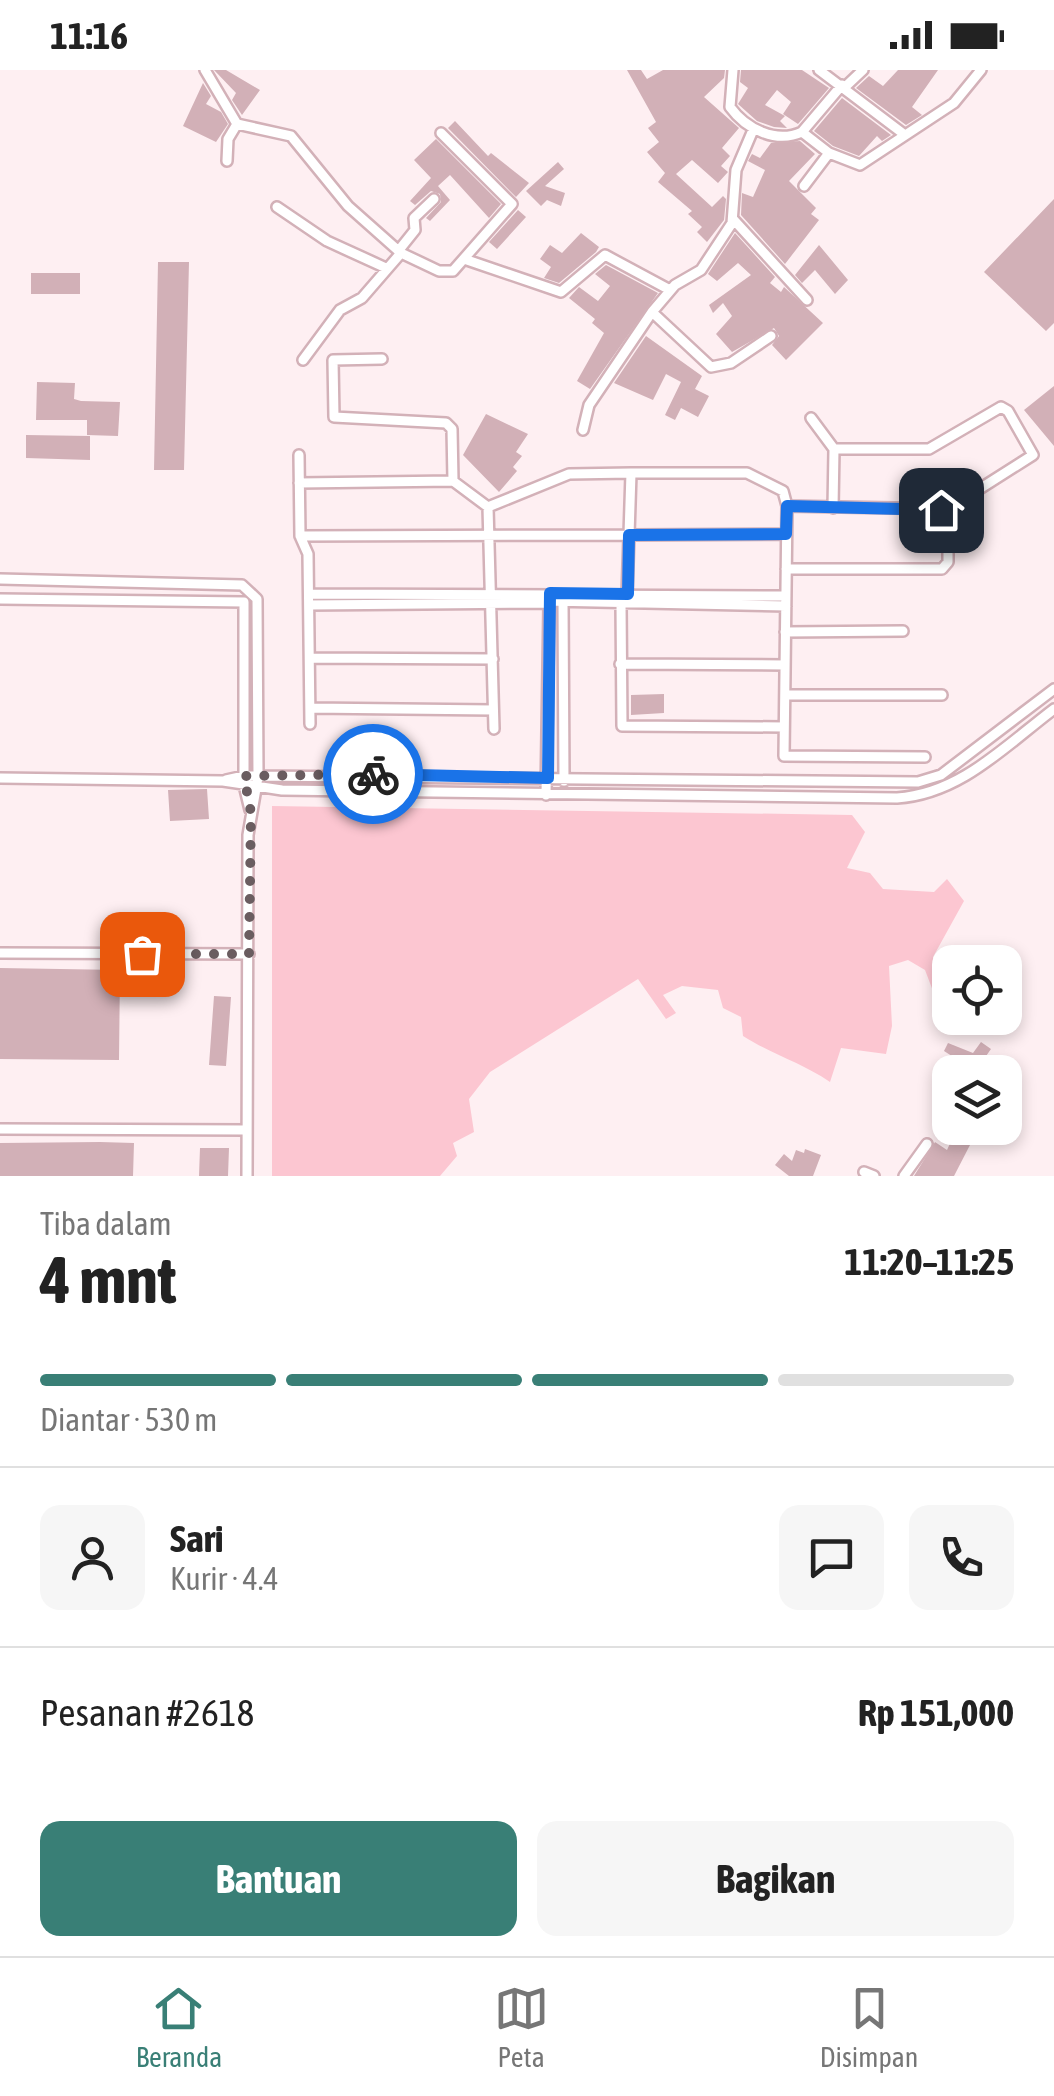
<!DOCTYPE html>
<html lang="id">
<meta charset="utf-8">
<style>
:root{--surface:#fff;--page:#f6f6f6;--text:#222;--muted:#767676;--line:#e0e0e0;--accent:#397f76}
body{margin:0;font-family:"Asap Condensed",sans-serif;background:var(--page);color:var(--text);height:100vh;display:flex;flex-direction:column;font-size:38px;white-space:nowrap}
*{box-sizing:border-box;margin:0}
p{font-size:32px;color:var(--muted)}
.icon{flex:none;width:55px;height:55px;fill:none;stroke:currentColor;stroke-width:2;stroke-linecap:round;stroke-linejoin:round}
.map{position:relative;height:1106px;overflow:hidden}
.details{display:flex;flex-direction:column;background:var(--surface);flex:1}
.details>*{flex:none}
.buttons{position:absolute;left:932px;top:875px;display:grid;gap:20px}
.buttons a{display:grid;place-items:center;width:90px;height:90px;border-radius:20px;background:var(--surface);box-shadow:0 5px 15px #0003;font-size:50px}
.pin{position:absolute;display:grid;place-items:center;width:85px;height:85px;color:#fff;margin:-42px;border-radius:20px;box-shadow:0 5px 15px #0006}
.courier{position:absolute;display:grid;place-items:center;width:100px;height:100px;margin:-50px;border:8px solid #1a73e8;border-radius:50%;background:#fff;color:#222;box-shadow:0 2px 12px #0007}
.overview em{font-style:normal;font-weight:700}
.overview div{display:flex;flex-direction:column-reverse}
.overview{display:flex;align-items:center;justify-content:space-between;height:170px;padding:0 40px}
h1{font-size:65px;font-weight:700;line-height:75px}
.bar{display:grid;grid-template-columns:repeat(4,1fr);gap:15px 10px;align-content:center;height:120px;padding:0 40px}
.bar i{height:12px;border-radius:8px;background:var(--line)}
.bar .selected{background:var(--accent)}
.bar p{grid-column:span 4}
.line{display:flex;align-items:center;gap:25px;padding:0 40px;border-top:2px solid var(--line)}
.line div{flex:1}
.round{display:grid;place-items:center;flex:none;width:105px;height:105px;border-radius:20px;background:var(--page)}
.primary-button{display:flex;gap:20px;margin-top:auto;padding:20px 40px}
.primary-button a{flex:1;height:115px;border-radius:20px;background:var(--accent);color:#fff;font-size:40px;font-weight:700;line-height:115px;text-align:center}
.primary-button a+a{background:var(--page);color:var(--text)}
.status{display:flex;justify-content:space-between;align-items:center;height:70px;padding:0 50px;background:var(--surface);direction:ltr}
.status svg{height:28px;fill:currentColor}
.menu{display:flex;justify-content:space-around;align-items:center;height:140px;border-top:2px solid var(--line);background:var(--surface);font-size:28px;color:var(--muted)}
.menu a{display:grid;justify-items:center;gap:5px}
.menu .selected{color:var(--accent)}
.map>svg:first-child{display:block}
.green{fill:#fcc6d1}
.building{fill:#d2b0b7}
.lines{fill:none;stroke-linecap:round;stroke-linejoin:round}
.street-casing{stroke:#d3b1b8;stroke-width:14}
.street{stroke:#fff;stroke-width:9}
.done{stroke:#6a5d60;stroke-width:10;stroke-dasharray:0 18}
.route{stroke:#1a73e8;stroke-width:12}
</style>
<div class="status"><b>11:16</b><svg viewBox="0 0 49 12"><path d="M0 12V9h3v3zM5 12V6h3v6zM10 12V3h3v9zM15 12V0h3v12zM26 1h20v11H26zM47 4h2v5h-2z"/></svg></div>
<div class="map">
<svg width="1054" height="1106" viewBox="0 0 1054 1106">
<rect width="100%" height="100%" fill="#feeff2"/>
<path class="green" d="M 272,736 L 852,745 L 865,762 L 847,798 L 870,803 L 883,819 L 934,822 L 947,809 L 964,831 L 933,887 L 933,921 L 925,900 L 908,890 L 889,896 L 892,956 L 886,984 L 841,978 L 830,1012 C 800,992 773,985 743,966 L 741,947 L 723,938 L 718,920 L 682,916 L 663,925 L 676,943 L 666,949 L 638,909 L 490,1002 L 469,1029 L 474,1062 L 453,1073 L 457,1086 L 440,1106 L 272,1106 Z"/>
<path class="building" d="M 214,0 L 226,0 L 260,20 L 242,45 L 232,30 L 236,23 Z
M 627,0 L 641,0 L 647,9 L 663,0 L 725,0 L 724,8 L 704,27 L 739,58 L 722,78 L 730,86 L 721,96 L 728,102 L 718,113 L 692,90 L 676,104 L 712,137 L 723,126 L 726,129 L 724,150 L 707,172 L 697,162 L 702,157 L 688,144 L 692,141 L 658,112 L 665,103 L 647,82 L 659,72 L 648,58 L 656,52 Z
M 741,0 L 802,0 L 829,18 L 798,54 L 783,44 L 791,32 L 777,20 L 765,35 L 785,46 L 780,51 L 787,58 L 774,57 L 757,51 L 738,34 L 748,18 L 740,12 Z
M 898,0 L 938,0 L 912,37 L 922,45 L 906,55 L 856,18 L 869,6 L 883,16 Z
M 203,13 L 211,26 L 206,34 L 221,42 L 228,54 L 216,72 L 183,56 Z
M 842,28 L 891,65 L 882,71 L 877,66 L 859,86 L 833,76 L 814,61 Z
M 455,51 L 488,86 L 491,83 L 529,113 L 516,127 L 448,58 Z
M 436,69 L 501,134 L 489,148 L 450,105 L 438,116 L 450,130 L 430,151 L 426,148 L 441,132 L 440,124 L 431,121 L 415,135 L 410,131 L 431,108 L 414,90 Z
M 800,71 L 815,84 L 789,111 L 816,138 L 811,144 L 819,150 L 785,194 L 741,145 L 742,123 L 753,127 L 765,100 L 748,91 L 752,84 L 760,88 L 771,73 Z
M 558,92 L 564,99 L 545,116 L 565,123 L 561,136 L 547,130 L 541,136 L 526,121 Z
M 1054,129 L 1054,253 L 1046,261 L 984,202 Z
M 518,140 L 526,147 L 497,179 L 489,172 Z
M 581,163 L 599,177 L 596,182 L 559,213 L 544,208 L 551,197 L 540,189 L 550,175 L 562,183 Z
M 735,163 L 775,207 L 770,213 L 781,222 L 784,217 L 823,253 L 786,290 L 772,275 L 779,266 L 774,258 L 732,282 L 716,264 L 732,246 L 723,233 L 713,243 L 709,235 L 751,205 L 738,193 L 717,211 L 708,204 Z
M 819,175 L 848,210 L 835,224 L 815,200 L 802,213 L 795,205 Z
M 158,192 L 189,192 L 184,400 L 154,400 Z
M 606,195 L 658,223 L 590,319 L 577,311 L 604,263 L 592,253 L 595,249 L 569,228 L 579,217 L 598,231 L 610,216 L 595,204 Z
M 31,203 L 80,203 L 80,224 L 31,224 Z
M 646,266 L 702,306 L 695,319 L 709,326 L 698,347 L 681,338 L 675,350 L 665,345 L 681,312 L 666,304 L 653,330 L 614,313 Z
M 37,312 L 75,313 L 74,329 L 81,331 L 120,332 L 118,366 L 87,365 L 87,350 L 36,350 Z
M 1054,316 L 1054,376 L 1024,340 Z
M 486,344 L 528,364 L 516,382 L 522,386 L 513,397 L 517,401 L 499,422 L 463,385 Z
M 26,365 L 90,366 L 90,390 L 26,388 Z
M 664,624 L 664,643 L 631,645 L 631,625 Z
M 207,719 L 209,749 L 170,751 L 168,720 Z
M 138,894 L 174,895 L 173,916 L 137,915 Z
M 0,898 L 120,900 L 119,990 L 0,989 Z
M 214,926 L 231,927 L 226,996 L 209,995 Z
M 981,972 L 991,979 L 979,996 L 974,993 L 969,1002 L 950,1002 L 950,1016 L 943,1028 L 934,1023 L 958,990 L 944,981 L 948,973 L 973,983 Z
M 953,1067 L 970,1075 L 954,1106 L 914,1106 L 935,1072 L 947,1080 Z
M 100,1072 L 134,1073 L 133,1106 L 0,1106 L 0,1073 Z
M 200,1078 L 229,1078 L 228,1106 L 199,1106 Z
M 805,1079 L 821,1085 L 813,1106 L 789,1106 L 775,1095 L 784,1084 L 792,1091 L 796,1080 L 804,1083 Z"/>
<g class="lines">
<g class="street-casing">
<path id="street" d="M 205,0 L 237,54
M 733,0 L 730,37 C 746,59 776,74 802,62 L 829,83 L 860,95 L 954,33 L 981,0
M 819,0 L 905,65
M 845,17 L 863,0
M 237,54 L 291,66 L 348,136 L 401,183 L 439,201 L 453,201 L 512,134 L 441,63
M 802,62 L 842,15
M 227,91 L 228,69 L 237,54
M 804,116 L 829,83
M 277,137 L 327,171 L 386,198
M 733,149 L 807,230
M 399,180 L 415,160 L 414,148 L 434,129
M 467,190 L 561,222 L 605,185 L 670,220
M 652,242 L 711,297 L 731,293 L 771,266
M 382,289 L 333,290 L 334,347 L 446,353 L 452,359 L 453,411
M 303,290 L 340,240 L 362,228 L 401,183
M 811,348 L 834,379 L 833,438
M 583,360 L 589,335 L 652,242 L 675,215 L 701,200 L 732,153 L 736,100 L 753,60
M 299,385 L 300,466 L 308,484 L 310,654
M 631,403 L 747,403 L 783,421 L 787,436 L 784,686 L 925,687
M 299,413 L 453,411 L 488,437 L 494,659
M 787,436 L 948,439 L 1033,385 L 1008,341 L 1001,337 L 929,379 L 834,379
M 488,437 L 569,404 L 631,403 L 629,465 L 786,464
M 300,466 L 629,465 L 627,524
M 786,499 L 942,499 L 948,492 L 948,439
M 0,509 L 242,515 L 257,529 L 258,707 L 248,765 L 247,1106
M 310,524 L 786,526
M 0,529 L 244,532 L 244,715 L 250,740
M 549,531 L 786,536
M 563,531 L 564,711
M 621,534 L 622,656 L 784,657
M 309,535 L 549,533 L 546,725
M 785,562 L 903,561
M 310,588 L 493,589
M 620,594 L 785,595
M 785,625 L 942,625
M 310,638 L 493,640
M 0,708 L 223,711 L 282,720 L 897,728 C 960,724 1005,676 1054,639
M 226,710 L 244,706 L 918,712 L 941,705 L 1054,619
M 0,883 L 249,884
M 0,1059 L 247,1060
M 864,1102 L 874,1106
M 904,1106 L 927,1074"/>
</g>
<use href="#street" class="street"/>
</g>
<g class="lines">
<path class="done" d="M 142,884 L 249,884 L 251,743 L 244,706 L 373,704"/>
<path class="route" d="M 373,704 L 548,708 L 550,523 L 628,524 L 629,465 L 786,464 L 787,436 L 941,440"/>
</g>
</svg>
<div class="buttons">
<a><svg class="icon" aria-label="locate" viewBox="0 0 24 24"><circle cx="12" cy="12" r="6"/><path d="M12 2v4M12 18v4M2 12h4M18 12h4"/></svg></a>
<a><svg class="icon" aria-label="layers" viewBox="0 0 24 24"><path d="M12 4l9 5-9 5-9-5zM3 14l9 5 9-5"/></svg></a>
</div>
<div class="pin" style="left:142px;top:884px;background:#ea580c"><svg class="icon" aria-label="bag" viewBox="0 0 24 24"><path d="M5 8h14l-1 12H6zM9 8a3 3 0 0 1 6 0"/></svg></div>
<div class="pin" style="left:941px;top:440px;background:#1f2937"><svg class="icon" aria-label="home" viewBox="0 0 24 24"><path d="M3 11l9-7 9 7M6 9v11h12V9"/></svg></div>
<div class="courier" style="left:373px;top:704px"><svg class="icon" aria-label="bike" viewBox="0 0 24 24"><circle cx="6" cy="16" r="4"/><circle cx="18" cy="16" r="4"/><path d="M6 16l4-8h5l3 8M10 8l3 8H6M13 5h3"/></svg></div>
</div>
<section class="details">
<div class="overview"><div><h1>4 mnt</h1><p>Tiba dalam</p></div><em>11:20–11:25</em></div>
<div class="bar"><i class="selected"></i><i class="selected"></i><i class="selected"></i><i></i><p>Diantar · 530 m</p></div>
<div class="line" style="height:180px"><a class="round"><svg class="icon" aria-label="person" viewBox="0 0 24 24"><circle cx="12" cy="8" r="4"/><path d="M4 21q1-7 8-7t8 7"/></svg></a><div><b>Sari</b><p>Kurir · 4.4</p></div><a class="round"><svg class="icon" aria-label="chat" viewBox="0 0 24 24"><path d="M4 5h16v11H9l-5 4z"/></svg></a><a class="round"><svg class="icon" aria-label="phone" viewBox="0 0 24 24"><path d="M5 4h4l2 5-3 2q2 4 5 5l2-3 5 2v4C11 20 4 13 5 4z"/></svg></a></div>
<div class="line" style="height:130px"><div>Pesanan #2618</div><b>Rp 151,000</b></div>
<div class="primary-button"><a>Bantuan</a><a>Bagikan</a></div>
</section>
<nav class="menu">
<a class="selected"><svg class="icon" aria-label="home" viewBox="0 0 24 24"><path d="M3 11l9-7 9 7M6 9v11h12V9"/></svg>Beranda</a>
<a><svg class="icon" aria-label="map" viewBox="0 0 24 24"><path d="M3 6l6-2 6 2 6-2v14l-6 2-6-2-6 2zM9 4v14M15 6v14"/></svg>Peta</a>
<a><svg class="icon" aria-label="saved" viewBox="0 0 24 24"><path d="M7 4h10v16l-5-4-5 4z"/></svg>Disimpan</a>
</nav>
